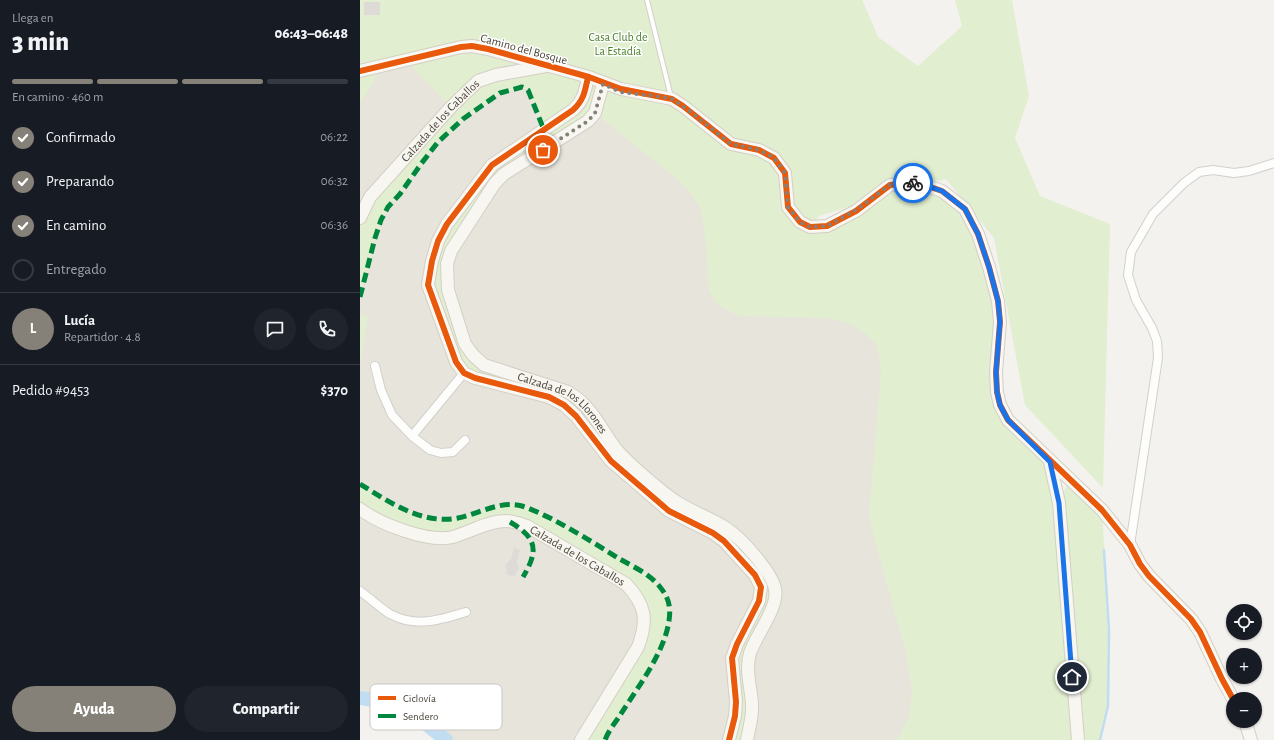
<!DOCTYPE html>
<html lang="es">
<meta charset="utf-8">
<style>
:root{--surface:#171b24;--page:#20242c;--text:#f1f3f6;--muted:#9ea1a6;--line:#363941;--accent:#868178}
body{margin:0;font-family:"Alegreya Sans",sans-serif;background:var(--page);color:var(--text);height:100vh;display:flex;flex-direction:column;font-size:15px;white-space:nowrap}
*{box-sizing:border-box;margin:0}
p{font-size:13px;color:var(--muted)}
.icon{flex:none;width:22px;height:22px;fill:none;stroke:currentColor;stroke-width:2;stroke-linecap:round;stroke-linejoin:round}
.map{position:relative;flex:1;overflow:hidden}
.drawer{display:flex;flex-direction:column;background:var(--surface);width:360px}
.drawer>*{flex:none}
.fabs{position:absolute;left:866px;top:604px;display:grid;gap:8px}
.fabs a{display:grid;place-items:center;width:36px;height:36px;border-radius:50%;background:var(--surface);box-shadow:0 1px 3px #0004;font-size:20px}
.pin{position:absolute;display:grid;place-items:center;width:34px;height:34px;color:#fff;margin:-17px;border:2px solid #fff;border-radius:50%;box-shadow:0 1px 4px #0007}
.courier{position:absolute;display:grid;place-items:center;width:40px;height:40px;margin:-20px;border:3px solid #1a73e8;border-radius:50%;background:#fff;color:#222;box-shadow:0 1px 5px #0007}
.summary em{font-style:normal;font-weight:800}
.summary div{display:flex;flex-direction:column-reverse}
.summary{display:flex;align-items:center;justify-content:space-between;height:68px;padding:0 12px}
h1{font-size:26px;font-weight:800;line-height:30px}
.bar{display:grid;grid-template-columns:repeat(4,1fr);gap:6px 4px;align-content:center;height:48px;padding:0 12px}
.bar i{height:5px;border-radius:3px;background:var(--line)}
.bar .on{background:var(--accent)}
.bar p{grid-column:span 4}
.line{display:flex;align-items:center;gap:10px;padding:0 12px;border-top:1px solid var(--line)}
.line div{flex:1}
.round{display:grid;place-items:center;flex:none;width:42px;height:42px;border-radius:21px;background:var(--page)}
ol{padding:0 12px;list-style:none}
li{display:flex;align-items:center;gap:12px;height:44px}
li p{margin-inline-start:auto}
li .icon{padding:4px;border-radius:50%;background:var(--accent);color:#fff;stroke-width:4}
li:last-child{color:var(--muted)}
li i{width:22px;height:22px;border:2px solid var(--line);border-radius:50%}
.action{display:flex;gap:8px;margin-top:auto;padding:8px 12px}
.action a{flex:1;height:46px;border-radius:24px;background:var(--accent);color:#fff;font-size:16px;font-weight:800;line-height:46px;text-align:center}
.action a+a{background:var(--page);color:var(--text)}
main{display:flex;flex:1;min-height:0}
.map>svg:first-child{display:block}
.residential{fill:#e7e4dc}
.green{fill:#e1eecf;fill-rule:evenodd}
.lines{fill:none;stroke-linecap:round;stroke-linejoin:round}
.stream{stroke:#c0ddf1;stroke-width:2.5}
.river{stroke:#c0ddf1;stroke-width:14}
.building{fill:#dedbd6}
.lane-casing{stroke:#d2d0cb;stroke-width:6}
.street-casing{stroke:#d2d0cb;stroke-width:10}
.secondary-casing{stroke:#d3cfc5;stroke-width:14}
.lane{stroke:#fdfdfc;stroke-width:4}
.street{stroke:#fdfdfc;stroke-width:8}
.secondary{stroke:#f7f6f1;stroke-width:12}
.quiet{stroke:#00873e;stroke-width:5;stroke-dasharray:10 5;stroke-linecap:butt}
.cycleway-casing{stroke:#fff;stroke-width:8}
.cycleway{stroke:#e8590c;stroke-width:6}
.done{stroke:#868178;stroke-width:4;stroke-dasharray:0 7.2}
.route{stroke:#1a73e8;stroke-width:5}
.labels{text-anchor:middle;dominant-baseline:central;stroke-width:3;stroke-linejoin:round;paint-order:stroke}
.park-label{font-size:12px;fill:#4a7f2a;stroke:#fff}
.street-label{font-size:12px;fill:#4b4439;stroke:#fff}
.key{fill:#fff;stroke:#c9c7c4;stroke-width:1}
.key-label{font-size:11px;fill:#4b4439}
</style>
<main>
<section class="drawer">
<div class="summary"><div><h1>3 min</h1><p>Llega en</p></div><em>06:43–06:48</em></div>
<div class="bar"><i class="on"></i><i class="on"></i><i class="on"></i><i></i><p>En camino · 460 m</p></div>
<ol>
<li><svg class="icon" aria-label="check" viewBox="0 0 24 24"><path d="M5 12l5 5 9-10"/></svg>Confirmado<p>06:22</p></li>
<li><svg class="icon" aria-label="check" viewBox="0 0 24 24"><path d="M5 12l5 5 9-10"/></svg>Preparando<p>06:32</p></li>
<li><svg class="icon" aria-label="check" viewBox="0 0 24 24"><path d="M5 12l5 5 9-10"/></svg>En camino<p>06:36</p></li>
<li><i></i>Entregado</li>
</ol>
<div class="line" style="height:72px"><b class="round" style="background:var(--accent);color:#fff">L</b><div><b>Lucía</b><p>Repartidor · 4.8</p></div><a class="round"><svg class="icon" aria-label="chat" viewBox="0 0 24 24"><path d="M4 5h16v11H9l-5 4z"/></svg></a><a class="round"><svg class="icon" aria-label="phone" viewBox="0 0 24 24"><path d="M5 4h4l2 5-3 2q2 4 5 5l2-3 5 2v4C11 20 4 13 5 4z"/></svg></a></div>
<div class="line" style="height:52px"><div>Pedido #9453</div><b>$370</b></div>
<div class="action"><a>Ayuda</a><a>Compartir</a></div>
</section>
<div class="map">
<svg width="914" height="740" viewBox="0 0 914 740">
<rect width="100%" height="100%" fill="#f4f2ee"/>
<path class="residential" d="M 0,0 L 502,0 L 518,37 L 459,216 L 450,227 L 636,372 L 718,740 L 86,740 L 42,705 L 0,698 Z"/>
<path class="green" d="M 0,0 L 502,0 L 518,37 L 558,66 L 602,26 L 595,0 L 652,0 L 669,96 L 655,138 L 680,196 L 750,224 L 743,488 L 665,405 L 634,238 L 586,179 L 564,185 L 605,209 L 638,301 L 640,405 L 690,462 L 699,502 L 710,479 L 742,510 L 749,630 L 748,706 L 740,740 L 536,740 L 539,737 L 549,716 L 552,690 L 546,653 L 514,538 L 509,515 L 521,373 C 520,364 520,354 516,345 C 515,342 512,340 510,338 C 498,325 484,321 468,318 L 379,316 L 365,309 L 355,302 L 349,290 L 344,225 L 340,208 L 330,192 L 316,178 L 235,113 L 144,174 L 91,251 L 87,276 L 112,356 L 208,392 L 249,439 L 308,496 L 367,528 L 415,589 L 391,650 L 387,740 L 369,740 L 372,670 L 401,587 L 374,551 L 323,518 L 204,405 L 104,373 L 70,286 L 78,242 L 133,166 L 214,110 L 224,92 L 184,129 L 168,90 L 165,88 L 162,87 L 140,93 L 104,119 L 78,142 L 61,164 L 40,194 L 28,207 L 21,220 L 15,238 L 0,297 L 0,218 L 91,107 L 45,60 L 23,66 L 0,104 ZM 506,202 L 450,227 L 459,216 Z
M 0,314 L 8,316 L 1,361 L 0,360 Z
M 0,484 C 29,502 62,526 98,518 C 118,514 140,500 162,506 C 191,514 224,538 250,553 C 267,563 288,572 300,587 C 309,598 311,607 309,621 C 304,654 277,688 259,717 C 254,724 248,732 245,740 L 221,740 L 283,633 L 276,594 L 157,523 L 81,539 L 0,509 Z"/>
<g class="lines">
<path class="stream" d="M 740,740 L 748,706 L 749,630 L 744,550"/>
<path class="river" d="M 0,698 L 42,705 L 86,740"/>
</g>
<path class="building" d="M 4,2 L 20,2 L 20,15 L 4,15 Z
M 154,548 L 160,550 L 157,562 L 159,568 L 155,576 L 147,575 L 145,565 L 151,559 Z"/>
<g class="lines">
<g class="lane-casing">
<path id="lane" d="M 287,0 L 311,97"/>
</g>
<g class="street-casing">
<path id="street" d="M 15,366 L 21,390 L 32,415 L 52,436 L 70,450 L 81,453 L 93,452 L 105,440
M 52,436 L 104,373
M 770,545 L 798,358 L 797,341 L 792,328 L 776,300 L 768,275 L 771,252 L 793,214 L 824,183 L 839,172 L 853,170 L 874,173 L 889,171 L 914,163
M 0,591 C 10,598 20,608 30,614 C 56,628 80,620 106,612"/>
</g>
<g class="secondary-casing">
<g id="secondary">
<path d="M 0,71 L 101,47 L 112,46 L 128,49 L 229,77 L 261,89 L 312,99 L 323,106 L 371,144 L 399,150 L 414,158 L 425,173 L 428,207 L 440,222 L 450,227 L 467,226 L 496,211 L 530,185 L 556,182 L 582,191 L 605,209 L 618,234 L 629,267 L 638,301 L 640,322 L 636,372 L 637,392 L 640,405 L 648,420 L 742,510 L 770,545 L 780,564 L 789,576 L 831,619 L 840,632 L 862,679 L 873,699"/>
<path d="M 228,77 C 225,91 224,100 213,110 L 132,165 L 87,224 L 78,241 L 72,261 L 68,285 L 96,362 L 104,373 L 115,378 L 189,397 L 204,405 L 216,416 L 251,461 L 309,511 L 353,533 L 364,541 L 395,575 L 401,587 L 399,601 L 377,644 L 372,658 L 376,702 L 375,716 L 369,740"/>
<path id="s1" d="M 243,84 L 235,113 L 228,121 L 144,174 L 135,183 L 91,251 L 87,264 L 88,290 L 105,344 L 113,355 L 124,365 L 208,392 C 232,406 240,428 256,449 C 269,465 292,483 308,496 C 325,510 348,516 366,528 C 381,538 412,572 415,589 C 419,607 396,635 390,653 C 385,670 391,687 392,704 C 393,716 389,728 387,740"/>
<path id="s2" d="M 0,218 L 10,197 L 91,107 L 118,81 L 136,75 L 186,66"/>
<path d="M 690,462 L 699,503 L 718,740"/>
<path id="s3" d="M 0,509 C 20,524 68,543 93,537 C 110,532 128,521 146,521 C 153,521 161,524 167,526 L 266,584 C 286,605 288,620 278,647 L 221,740"/>
<path d="M 885,721 L 891,740"/>
</g>
</g>
<use href="#lane" class="lane"/>
<use href="#street" class="street"/>
<use href="#secondary" class="secondary"/>
<path class="quiet" d="M 0,297 L 15,238 L 21,220 L 28,207 L 40,194 L 61,164 L 78,142 L 103,119 L 140,93 L 162,87 L 165,88 L 168,90 L 184,130
M 0,484 C 29,502 62,525 98,518 C 119,514 140,500 162,506 C 172,509 181,514 190,518 C 213,530 236,544 258,558 C 272,566 290,574 300,587 C 309,598 311,607 309,621 C 304,654 277,688 259,717 C 254,724 248,732 245,740
M 150,522 C 177,538 179,550 163,577"/>
<g class="cycleway-casing">
<path id="cycleway" d="M 0,71 L 101,47 L 112,46 L 128,49 L 229,77 L 261,89 L 312,99 L 323,106 L 371,144 L 399,150 L 414,158 L 425,173 L 428,207 L 440,222 L 450,227 L 467,226 L 496,211 L 530,185 L 556,182 L 582,191 L 605,209 L 618,234 L 629,267 L 638,301 L 640,322 L 636,372 L 637,392 L 640,405 L 648,420 L 742,510 L 770,545 L 780,564 L 789,576 L 831,619 L 840,632 L 862,679 L 873,699
M 228,77 C 225,91 224,100 213,110 L 132,165 L 87,224 L 78,241 L 72,261 L 68,285 L 96,362 L 104,373 L 115,378 L 189,397 L 204,405 L 216,416 L 251,461 L 309,511 L 353,533 L 364,541 L 395,575 L 401,587 L 399,601 L 377,644 L 372,658 L 376,702 L 375,716 L 369,740"/>
</g>
<use href="#cycleway" class="cycleway"/>
</g>
<g class="lines">
<path class="done" d="M 183,150 L 228,121 L 235,113 L 243,84 L 260,92 L 303,97 L 312,99 L 323,106 L 371,144 L 399,150 L 414,158 L 425,173 L 428,207 L 440,222 L 450,227 L 467,226 L 496,210 L 530,185 L 553,183"/>
<path class="route" d="M 553,183 L 556,182 L 582,191 L 605,209 L 618,234 L 629,267 L 638,301 L 640,322 L 636,372 L 637,392 L 640,405 L 648,420 L 690,462 L 699,503 L 712,677"/>
</g>
<g class="labels">
<g class="park-label">
<text x="258" y="37">Casa Club de<tspan x="258" dy="14">La Estadía</tspan></text>
</g>
<g class="street-label">
<text transform="translate(164 49) rotate(15)">Camino del Bosque</text>
<text stroke="none"><textPath href="#s2" startOffset="127">Calzada de los Caballos</textPath></text>
<text stroke="none"><textPath href="#s1" startOffset="448">Calzada de los Llorones</textPath></text>
<text stroke="none"><textPath href="#s3" startOffset="235">Calzada de los Caballos</textPath></text>
</g>
</g>
<rect x="10" y="684" width="132" height="46" rx="6" class="key"/>
<rect x="18" y="696" width="18" height="4" fill="#e8590c"/>
<rect x="18" y="714" width="18" height="4" fill="#00873e"/>
<g class="key-label">
<text x="43" y="702">Ciclovía</text>
<text x="43" y="720">Sendero</text>
</g>
</svg>
<div class="fabs">
<a><svg class="icon" aria-label="locate" viewBox="0 0 24 24"><circle cx="12" cy="12" r="6"/><path d="M12 2v4M12 18v4M2 12h4M18 12h4"/></svg></a>
<a>+</a>
<a>−</a>
</div>
<div class="pin" style="left:183px;top:150px;background:#ea580c"><svg class="icon" aria-label="bag" viewBox="0 0 24 24"><path d="M5 8h14l-1 12H6zM9 8a3 3 0 0 1 6 0"/></svg></div>
<div class="pin" style="left:712px;top:677px;background:#1f2937"><svg class="icon" aria-label="home" viewBox="0 0 24 24"><path d="M3 11l9-7 9 7M6 9v11h12V9"/></svg></div>
<div class="courier" style="left:553px;top:183px"><svg class="icon" aria-label="bike" viewBox="0 0 24 24"><circle cx="6" cy="16" r="4"/><circle cx="18" cy="16" r="4"/><path d="M6 16l4-8h5l3 8M10 8l3 8H6M13 5h3"/></svg></div>
</div>
</main>
